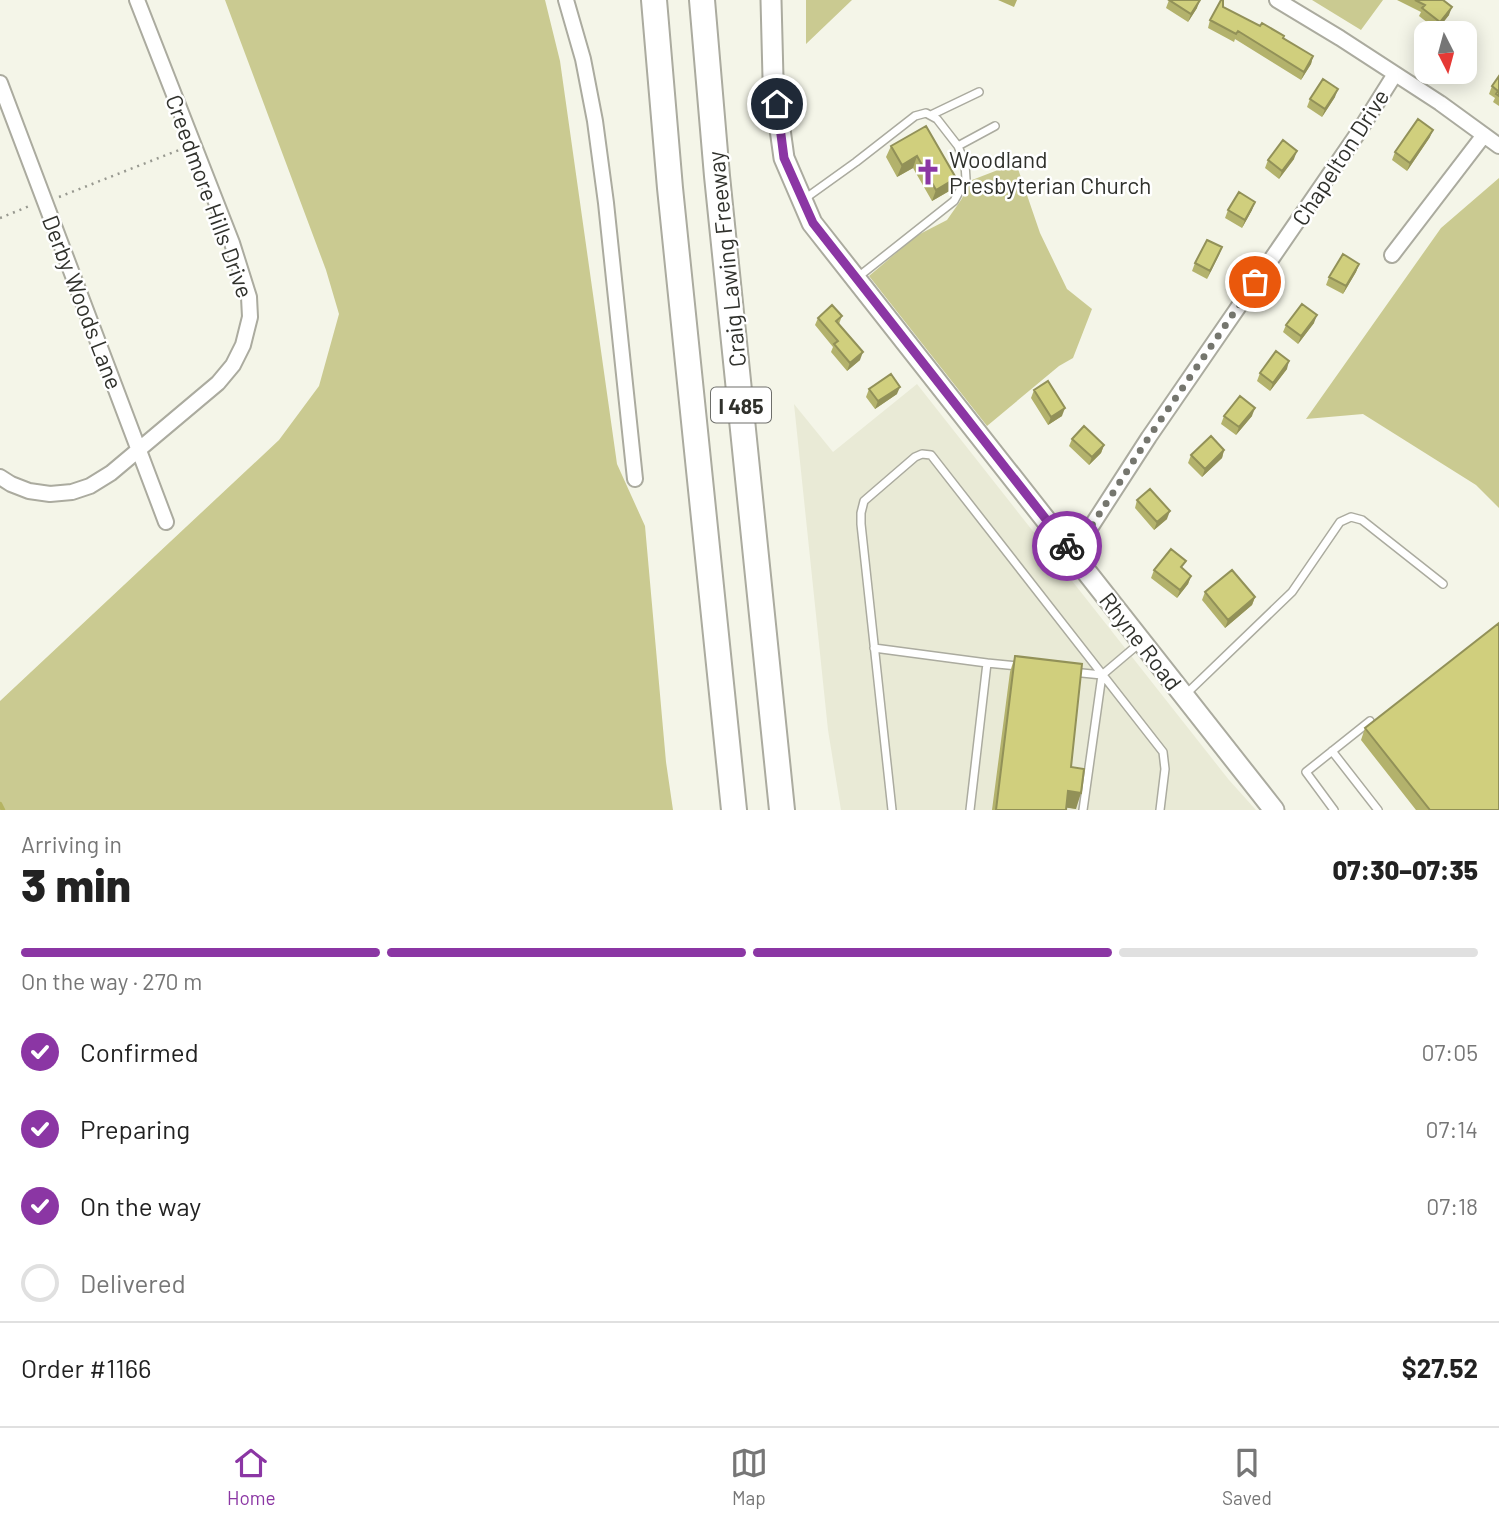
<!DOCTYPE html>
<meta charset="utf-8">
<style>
:root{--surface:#fff;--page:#f6f6f6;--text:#222;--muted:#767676;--line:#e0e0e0;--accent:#8b36a4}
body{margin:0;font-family:Barlow,sans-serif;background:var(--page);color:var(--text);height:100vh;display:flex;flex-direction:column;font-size:26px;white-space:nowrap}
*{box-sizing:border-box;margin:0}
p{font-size:23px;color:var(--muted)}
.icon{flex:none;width:38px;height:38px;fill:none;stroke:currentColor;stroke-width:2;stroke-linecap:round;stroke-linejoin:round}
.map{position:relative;height:810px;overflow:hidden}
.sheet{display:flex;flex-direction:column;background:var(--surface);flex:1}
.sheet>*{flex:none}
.needle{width:46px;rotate:174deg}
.fabs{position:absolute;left:1414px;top:21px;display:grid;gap:14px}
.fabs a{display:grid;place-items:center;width:63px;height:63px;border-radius:14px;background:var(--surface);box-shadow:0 4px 18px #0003;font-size:35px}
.pin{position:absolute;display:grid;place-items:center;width:60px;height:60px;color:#fff;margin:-30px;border:4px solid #fff;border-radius:50%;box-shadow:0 2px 7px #0007}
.courier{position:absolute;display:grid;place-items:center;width:70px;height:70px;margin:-35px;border:5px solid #8b36a4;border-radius:50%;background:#fff;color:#222;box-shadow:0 2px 9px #0007}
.headline em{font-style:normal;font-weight:800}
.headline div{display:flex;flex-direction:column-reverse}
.headline{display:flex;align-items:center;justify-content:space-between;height:119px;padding:0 21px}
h1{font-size:46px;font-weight:800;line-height:52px}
.bar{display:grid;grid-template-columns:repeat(4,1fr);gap:10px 7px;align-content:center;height:84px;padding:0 21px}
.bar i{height:9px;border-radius:5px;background:var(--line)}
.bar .current{background:var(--accent)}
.bar p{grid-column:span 4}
.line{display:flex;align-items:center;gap:18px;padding:0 21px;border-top:2px solid var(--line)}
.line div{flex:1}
ol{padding:0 21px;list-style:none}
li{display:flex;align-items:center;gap:21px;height:77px}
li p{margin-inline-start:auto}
li .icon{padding:7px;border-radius:50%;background:var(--accent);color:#fff;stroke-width:4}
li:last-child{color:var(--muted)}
li i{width:38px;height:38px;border:4px solid var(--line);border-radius:50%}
.tab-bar{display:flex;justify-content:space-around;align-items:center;height:98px;border-top:2px solid var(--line);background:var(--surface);font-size:19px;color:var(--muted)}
.tab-bar a{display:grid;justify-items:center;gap:4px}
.tab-bar .current{color:var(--accent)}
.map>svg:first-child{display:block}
.built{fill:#e9ead6}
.green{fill:#caca91}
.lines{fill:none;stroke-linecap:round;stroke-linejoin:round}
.stream{stroke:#b5b462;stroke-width:4.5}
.lane-casing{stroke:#abab9f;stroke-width:10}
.street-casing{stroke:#abab9f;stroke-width:18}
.secondary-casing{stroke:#abab9f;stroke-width:23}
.highway-casing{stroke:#abab9f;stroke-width:28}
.path{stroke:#989990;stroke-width:2.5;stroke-dasharray:2 5;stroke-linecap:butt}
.lane{stroke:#fff;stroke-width:7}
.street{stroke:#fff;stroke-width:14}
.secondary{stroke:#fff;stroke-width:19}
.highway{stroke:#fff;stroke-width:24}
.wall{fill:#b3b26c}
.shaded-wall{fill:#929158}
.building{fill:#d0cf7d;stroke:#929158;stroke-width:2}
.done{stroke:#75766e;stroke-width:7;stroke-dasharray:0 12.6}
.route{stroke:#8b36a4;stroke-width:9}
.labels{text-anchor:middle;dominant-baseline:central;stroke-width:5;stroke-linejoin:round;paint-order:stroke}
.shield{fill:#fff;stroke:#6e6f6b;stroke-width:2}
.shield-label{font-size:21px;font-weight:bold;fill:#30312c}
.street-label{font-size:23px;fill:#30312c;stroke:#fff}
.poi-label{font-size:23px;fill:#30312c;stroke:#fff;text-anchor:start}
</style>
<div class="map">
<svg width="1499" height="810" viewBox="0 0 1499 810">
<rect width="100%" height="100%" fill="#f4f5e8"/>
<path class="built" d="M 917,384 L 1229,780 L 1256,810 L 841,810 L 828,730 L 794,404 L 833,452 Z"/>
<path class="green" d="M 225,0 L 545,0 L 560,61 L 617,464 L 645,526 L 666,762 L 673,810 L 0,810 L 0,701 L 279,440 L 319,386 L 339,314 L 326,270 Z
M 806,0 L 852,0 L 806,44 Z
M 1312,0 L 1383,0 L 1361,30 Z
M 1016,163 L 1040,233 L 1067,289 L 1092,309 L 1073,358 L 1059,366 L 987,426 L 869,276 L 916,236 L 947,220 L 961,200 L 972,180 Z
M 1499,178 L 1499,508 L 1476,485 L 1363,414 L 1306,419 L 1441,228 Z"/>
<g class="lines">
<path class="stream" d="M 0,804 L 3,810"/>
<g class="lane-casing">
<path id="lane" d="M 931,115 L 979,92
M 958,146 L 995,126
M 803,200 L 856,162 L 915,116 L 926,113 L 937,119 L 958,146 L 965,164 L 966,179 L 954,201 L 858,277
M 874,648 L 987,663
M 1072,672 L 1102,675
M 1185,695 L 1292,592 L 1340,522 L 1351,517 L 1362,520 L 1443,584
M 1332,751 L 1378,810
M 892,810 L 861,524 L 861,513 L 864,501 L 915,457 L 922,454 L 931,455 L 1163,752 L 1165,769 L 1160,810
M 970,810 L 987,663 L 1018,666
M 1083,810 L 1102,675 L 1141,642
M 1334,810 L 1306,772 L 1370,721"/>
</g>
<g class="street-casing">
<path id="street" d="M 566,0 L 583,59 L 595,121 L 606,203 L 635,479
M 1277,0 L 1340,38 L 1440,103 L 1499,146
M 0,83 L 166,522
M 1392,255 L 1484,135
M 0,477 L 11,484 L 29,491 L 50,494 L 72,492 L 90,486 L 111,473 L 218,383 L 233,365 L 243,345 L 250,317 L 249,297 L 232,243 L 137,0
M 1069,549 L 1080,541 L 1087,533 L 1149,437 L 1358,133 L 1395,74"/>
</g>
<g class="secondary-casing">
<path id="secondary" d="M 771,0 L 773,78 L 784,158 L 812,223 L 1274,810"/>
</g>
<g class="highway-casing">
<path id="highway" d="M 654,0 L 670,188 L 734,810
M 702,0 L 717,176 L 782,810"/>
</g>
<path class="path" d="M 59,197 L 179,150
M 0,218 L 32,205"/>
<use href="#lane" class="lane"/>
<use href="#street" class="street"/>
<use href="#secondary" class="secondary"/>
<use href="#highway" class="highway"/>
</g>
<path class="wall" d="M 998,0 L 1017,0 L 1014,7 Z
M 1169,0 L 1197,8 L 1188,22 L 1166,8 Z
M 1397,0 L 1443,0 L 1449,15 L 1437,30 L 1419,16 L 1421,12 Z
M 1210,20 L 1283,38 L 1313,56 L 1311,64 L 1301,80 L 1235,39 L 1234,42 L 1208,28 Z
M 1499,76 L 1499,106 L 1493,102 L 1495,98 L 1489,94 L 1492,86 Z
M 1335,97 L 1322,117 L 1307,107 L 1310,99 Z
M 926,126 L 951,190 L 932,201 L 913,168 L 897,177 L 886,157 L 891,146 Z
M 1430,137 L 1407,171 L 1392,160 L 1395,152 Z
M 1294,159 L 1279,179 L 1265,168 L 1268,160 Z
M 1228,210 L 1252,210 L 1242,228 L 1225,218 Z
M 1222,247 L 1207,279 L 1192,271 L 1195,263 Z
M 1359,264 L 1356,272 L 1343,294 L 1326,285 L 1329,277 Z
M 842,316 L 839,324 L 860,360 L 847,371 L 831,352 L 833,347 L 815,325 L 818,318 Z
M 1314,323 L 1298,344 L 1283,332 L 1286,325 Z
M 1287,369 L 1270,391 L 1257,381 L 1260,373 Z
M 869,389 L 897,394 L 875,409 L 866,397 Z
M 1034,390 L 1062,416 L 1048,425 L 1031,398 Z
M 1224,416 L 1252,416 L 1236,435 L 1221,424 Z
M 1072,439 L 1104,445 L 1101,453 L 1089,465 L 1069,446 Z
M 1224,450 L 1222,458 L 1202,477 L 1188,463 L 1191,455 Z
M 1137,500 L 1167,519 L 1154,530 L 1135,508 Z
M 1183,569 L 1191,576 L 1188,584 L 1177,598 L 1151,578 L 1154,570 Z
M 1205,592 L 1255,597 L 1252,605 L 1225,628 L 1202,600 Z
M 1015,656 L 1071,767 L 1076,809 L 1066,807 L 1066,810 L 992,810 L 1010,672 Z
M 1365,728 L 1499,810 L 1416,810 L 1361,740 Z"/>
<path class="shaded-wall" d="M 1200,0 L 1197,8 L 1188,22 L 1191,14 Z
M 1452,7 L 1449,15 L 1437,30 L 1440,22 Z
M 1313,56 L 1311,64 L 1301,80 L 1304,72 Z
M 1338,89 L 1335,97 L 1322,117 L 1325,109 Z
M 1433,130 L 1430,137 L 1407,171 L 1410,163 Z
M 1297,151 L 1294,159 L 1279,179 L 1282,171 Z
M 917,156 L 913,168 L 897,177 L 902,165 Z
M 956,178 L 951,190 L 932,201 L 936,190 Z
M 1255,202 L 1252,210 L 1242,228 L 1245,220 Z
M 1222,247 L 1219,255 L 1207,279 L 1210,271 Z
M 1359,264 L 1356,272 L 1343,294 L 1346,286 Z
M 1317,315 L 1314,323 L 1298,344 L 1301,336 Z
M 863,352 L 860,360 L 847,371 L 850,363 Z
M 1289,361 L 1287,369 L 1270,391 L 1273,383 Z
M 900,387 L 897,394 L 875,409 L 878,401 Z
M 1065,408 L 1062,416 L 1048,425 L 1051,417 Z
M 1255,408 L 1252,416 L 1236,435 L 1239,427 Z
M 1104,445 L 1101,453 L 1089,465 L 1092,457 Z
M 1224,450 L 1222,458 L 1202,477 L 1205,469 Z
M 1170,511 L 1167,519 L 1154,530 L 1157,522 Z
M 1191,576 L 1188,584 L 1177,598 L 1180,590 Z
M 1255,597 L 1252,605 L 1225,628 L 1228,620 Z
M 1068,791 L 1081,793 L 1076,809 L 1062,807 Z"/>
<path class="building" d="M 1169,0 L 1200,0 L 1191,14 Z
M 1221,0 L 1223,0 L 1223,7 L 1260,26 L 1262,23 L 1284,36 L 1283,38 L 1313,56 L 1304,72 L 1238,31 L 1236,34 L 1210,20 Z
M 1415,0 L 1443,0 L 1452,7 L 1440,22 L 1422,8 L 1425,5 Z
M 1499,76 L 1499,96 L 1496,94 L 1498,91 L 1492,86 Z
M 1323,79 L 1338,89 L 1325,109 L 1310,99 Z
M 1418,119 L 1433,130 L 1410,163 L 1395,152 Z
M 926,126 L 956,178 L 936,190 L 917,156 L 902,165 L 891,146 Z
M 1283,140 L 1297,151 L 1282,171 L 1268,160 Z
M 1239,192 L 1255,202 L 1245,220 L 1228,210 Z
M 1207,240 L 1222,247 L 1210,271 L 1195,263 Z
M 1343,254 L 1359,264 L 1346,286 L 1329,277 Z
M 1302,304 L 1317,315 L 1301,336 L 1286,325 Z
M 832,305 L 842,316 L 836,321 L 863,352 L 850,363 L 834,344 L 838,341 L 818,318 Z
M 1276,351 L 1289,361 L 1273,383 L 1260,373 Z
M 891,374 L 900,387 L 878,401 L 869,389 Z
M 1048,381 L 1065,408 L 1051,417 L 1034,390 Z
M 1240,396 L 1255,408 L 1239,427 L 1224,416 Z
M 1084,426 L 1104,445 L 1092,457 L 1072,439 Z
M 1211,436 L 1224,450 L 1205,469 L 1191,455 Z
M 1150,489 L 1170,511 L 1157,522 L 1137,500 Z
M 1171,549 L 1186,561 L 1181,567 L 1191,576 L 1180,590 L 1154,570 Z
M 1232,570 L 1255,597 L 1228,620 L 1205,592 Z
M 1499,623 L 1499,810 L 1430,810 L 1365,728 Z
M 1015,656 L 1082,664 L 1071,767 L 1084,769 L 1081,793 L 1068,791 L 1066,810 L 996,810 Z"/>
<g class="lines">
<path class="done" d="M 1067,546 L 1069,549 L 1080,541 L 1087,533 L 1149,437 L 1255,282"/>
<path class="route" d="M 777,104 L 784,158 L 813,223 L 1067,546"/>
</g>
<defs>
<g id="church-bare" transform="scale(2.1)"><path d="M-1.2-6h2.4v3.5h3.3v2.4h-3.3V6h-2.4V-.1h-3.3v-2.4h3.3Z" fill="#8b36a4" stroke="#fff" stroke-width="2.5" paint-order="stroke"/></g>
</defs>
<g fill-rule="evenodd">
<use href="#church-bare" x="928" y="172"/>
</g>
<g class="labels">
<rect class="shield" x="711" y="387.5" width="60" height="35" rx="5"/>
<g class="shield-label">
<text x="741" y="405">I 485</text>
</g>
<g class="street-label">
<text transform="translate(1340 157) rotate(-57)">Chapelton Drive</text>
<text transform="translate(210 196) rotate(70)">Creedmore Hills Drive</text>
<text transform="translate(726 259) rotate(-96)">Craig Lawing Freeway</text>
<text transform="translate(83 302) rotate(69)">Derby Woods Lane</text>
<text transform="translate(1141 641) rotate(52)">Rhyne Road</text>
</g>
<g class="poi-label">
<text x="949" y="159">Woodland<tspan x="949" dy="26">Presbyterian Church</tspan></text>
</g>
</g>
</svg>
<div class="fabs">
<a><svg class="needle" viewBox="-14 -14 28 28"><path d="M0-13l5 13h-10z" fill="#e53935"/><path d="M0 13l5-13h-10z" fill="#767676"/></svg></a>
</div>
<div class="pin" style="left:1255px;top:282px;background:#ea580c"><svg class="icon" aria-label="bag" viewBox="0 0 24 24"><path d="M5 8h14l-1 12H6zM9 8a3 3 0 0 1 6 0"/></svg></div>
<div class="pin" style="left:777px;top:104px;background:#1f2937"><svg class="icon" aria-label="home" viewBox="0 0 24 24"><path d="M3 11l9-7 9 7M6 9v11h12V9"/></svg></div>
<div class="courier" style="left:1067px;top:546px"><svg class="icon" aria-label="bike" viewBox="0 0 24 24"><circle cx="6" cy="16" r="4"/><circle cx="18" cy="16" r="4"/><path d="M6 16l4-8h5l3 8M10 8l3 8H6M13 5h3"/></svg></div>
</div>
<section class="sheet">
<div class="headline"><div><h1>3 min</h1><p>Arriving in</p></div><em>07:30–07:35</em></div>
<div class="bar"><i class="current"></i><i class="current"></i><i class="current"></i><i></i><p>On the way · 270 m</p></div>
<ol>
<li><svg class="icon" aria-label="check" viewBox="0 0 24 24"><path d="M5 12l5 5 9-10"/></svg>Confirmed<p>07:05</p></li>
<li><svg class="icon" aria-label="check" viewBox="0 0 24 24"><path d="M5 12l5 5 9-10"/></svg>Preparing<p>07:14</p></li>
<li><svg class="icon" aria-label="check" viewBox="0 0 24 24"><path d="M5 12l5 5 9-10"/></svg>On the way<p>07:18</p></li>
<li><i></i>Delivered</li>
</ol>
<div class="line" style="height:91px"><div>Order #1166</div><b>$27.52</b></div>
</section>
<nav class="tab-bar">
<a class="current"><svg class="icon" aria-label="home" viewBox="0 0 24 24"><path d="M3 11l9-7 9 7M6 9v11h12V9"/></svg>Home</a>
<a><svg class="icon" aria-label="map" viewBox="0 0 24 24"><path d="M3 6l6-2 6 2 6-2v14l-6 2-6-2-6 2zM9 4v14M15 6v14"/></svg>Map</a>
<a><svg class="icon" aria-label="saved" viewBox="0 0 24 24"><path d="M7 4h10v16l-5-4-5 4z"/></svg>Saved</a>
</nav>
